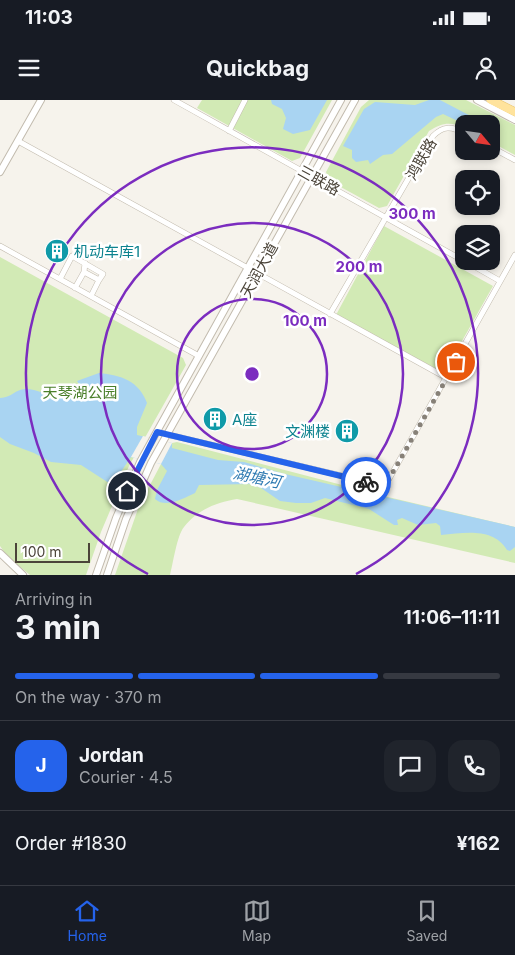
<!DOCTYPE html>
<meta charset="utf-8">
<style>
:root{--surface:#171b24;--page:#20242c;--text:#f1f3f6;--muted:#9ea1a6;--line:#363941;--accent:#2563eb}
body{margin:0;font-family:Inter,"Noto Sans SC",sans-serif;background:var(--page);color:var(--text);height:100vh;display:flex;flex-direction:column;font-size:19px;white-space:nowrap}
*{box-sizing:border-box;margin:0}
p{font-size:16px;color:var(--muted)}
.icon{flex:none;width:28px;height:28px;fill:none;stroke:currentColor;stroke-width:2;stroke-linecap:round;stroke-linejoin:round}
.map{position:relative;height:475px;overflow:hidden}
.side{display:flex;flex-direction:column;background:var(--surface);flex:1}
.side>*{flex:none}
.needle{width:32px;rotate:119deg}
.tools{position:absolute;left:455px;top:15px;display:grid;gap:10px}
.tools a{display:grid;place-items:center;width:45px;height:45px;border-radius:10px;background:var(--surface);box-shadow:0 2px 8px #0003;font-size:25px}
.scale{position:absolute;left:15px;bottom:12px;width:75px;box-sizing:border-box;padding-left:5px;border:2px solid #4b4439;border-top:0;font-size:14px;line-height:18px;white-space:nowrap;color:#4b4439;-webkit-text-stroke:4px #fff;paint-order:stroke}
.pin{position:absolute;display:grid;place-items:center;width:42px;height:42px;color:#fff;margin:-21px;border:2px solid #fff;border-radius:50%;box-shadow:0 1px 5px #0007}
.courier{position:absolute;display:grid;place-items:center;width:50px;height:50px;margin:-25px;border:4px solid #2563eb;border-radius:50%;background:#fff;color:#222;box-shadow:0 1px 6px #0007}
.head em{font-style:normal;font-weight:700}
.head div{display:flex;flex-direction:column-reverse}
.head{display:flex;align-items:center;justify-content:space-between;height:85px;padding:0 15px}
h1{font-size:32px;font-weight:700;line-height:38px}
.bar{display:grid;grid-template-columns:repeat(4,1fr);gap:8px 5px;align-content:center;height:60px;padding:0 15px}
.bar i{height:6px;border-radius:4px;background:var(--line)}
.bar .current{background:var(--accent)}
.bar p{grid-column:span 4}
.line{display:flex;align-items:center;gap:12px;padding:0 15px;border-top:1px solid var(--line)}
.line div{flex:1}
.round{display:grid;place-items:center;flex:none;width:52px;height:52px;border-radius:15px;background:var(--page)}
.status{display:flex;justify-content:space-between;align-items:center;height:35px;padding:0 25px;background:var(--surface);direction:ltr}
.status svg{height:14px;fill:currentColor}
header{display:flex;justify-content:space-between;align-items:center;height:65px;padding:0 15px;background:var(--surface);font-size:22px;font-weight:700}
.tabs{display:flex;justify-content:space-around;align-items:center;height:70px;border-top:1px solid var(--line);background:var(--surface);font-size:14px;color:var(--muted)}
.tabs a{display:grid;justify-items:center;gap:2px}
.tabs .current{color:var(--accent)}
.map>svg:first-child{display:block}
.green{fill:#d2eab5}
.water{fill:#a9d4f2}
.pier{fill:#f6f3ec}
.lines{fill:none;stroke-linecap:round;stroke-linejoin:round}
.minor-casing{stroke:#c2bbae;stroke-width:6}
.tertiary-casing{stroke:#c2bbae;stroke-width:8}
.primary-casing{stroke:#e6c16a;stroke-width:9}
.minor{stroke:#fff;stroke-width:5}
.tertiary{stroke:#fff;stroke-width:6}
.primary{stroke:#ffe39c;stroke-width:8}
.done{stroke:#878178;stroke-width:5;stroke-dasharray:0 9}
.route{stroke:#2563eb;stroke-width:6}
.ring{fill:none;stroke:#7b2cbf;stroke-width:2.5}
.labels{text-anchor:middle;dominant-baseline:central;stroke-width:5;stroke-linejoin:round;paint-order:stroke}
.street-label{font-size:15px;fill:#4b4439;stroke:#fff}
.culture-label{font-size:15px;fill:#0d838f;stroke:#fff;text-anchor:start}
.park-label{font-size:15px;fill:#4a7f2a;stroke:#fff}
.water-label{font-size:16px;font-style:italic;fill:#2e7ab2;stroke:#fff}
.centre{fill:#7b2cbf;stroke:#fff;stroke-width:2.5}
.ring-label{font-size:15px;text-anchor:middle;font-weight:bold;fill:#7b2cbf;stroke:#fff;stroke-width:5;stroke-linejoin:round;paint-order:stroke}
</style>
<div class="status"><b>11:03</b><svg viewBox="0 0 49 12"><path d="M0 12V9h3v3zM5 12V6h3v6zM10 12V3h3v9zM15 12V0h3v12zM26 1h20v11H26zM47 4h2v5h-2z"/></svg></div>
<header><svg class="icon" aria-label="menu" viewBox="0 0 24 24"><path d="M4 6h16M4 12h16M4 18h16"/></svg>Quickbag<svg class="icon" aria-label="person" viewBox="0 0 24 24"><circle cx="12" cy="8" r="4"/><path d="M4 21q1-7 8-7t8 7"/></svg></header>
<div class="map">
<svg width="515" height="475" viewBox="0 0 515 475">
<rect width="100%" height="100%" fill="#f6f3ec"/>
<path class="green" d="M 202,0 L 332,0 L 300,58 L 292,61 L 197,8 Z
M 369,0 L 466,0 L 515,25 L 515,55 L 491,42 L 491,24 L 464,24 L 464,28 C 451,21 441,23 429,31 L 387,106 L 379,108 L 328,80 L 326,72 L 361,7 Z
M 384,126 L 493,186 L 444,273 L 336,215 Z
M 0,157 L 183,258 L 186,265 L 129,366 L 101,432 L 86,475 L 30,475 L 7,456 L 0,446 Z
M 177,342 L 388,397 L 515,427 L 515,463 L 237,399 C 217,402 197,410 184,427 C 177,435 173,464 170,475 L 115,475 L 139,406 L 172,343 Z"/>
<path class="water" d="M 271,0 L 327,0 L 310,30 L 293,34 L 283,29 L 286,18 L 282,9 L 272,4 Z
M 429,0 L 440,0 L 486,24 L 464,24 L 443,14 L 436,17 L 392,54 L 383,55 L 370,64 L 368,60 L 356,62 L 352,58 L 352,50 L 343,46 L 364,9 L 375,2 L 415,5 Z
M 99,273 C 121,275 139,281 147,303 L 137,327 L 137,335 L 172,343 L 172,348 L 218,360 L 244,362 L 285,374 L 515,427 L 515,447 L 510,451 L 507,450 C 493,427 465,433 441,435 L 440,426 L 436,423 L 418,425 L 402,418 L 397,420 L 398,425 L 394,425 L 369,409 L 325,398 L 311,403 L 296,403 L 280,401 L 261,388 L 251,384 L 199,385 L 195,393 C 184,398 166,409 155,399 L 157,390 L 167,371 L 161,364 L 131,357 L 112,385 L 81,365 L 51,362 L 34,353 L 10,344 L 0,337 L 0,298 C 11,298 16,289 25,289 C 45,289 64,308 82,289 L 77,281 Z"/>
<path class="pier" d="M 143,336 L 172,343 L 161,364 L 131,357 Z"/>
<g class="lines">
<g class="minor-casing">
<path id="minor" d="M 174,0 L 464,161
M 229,31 L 245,0
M 18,41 L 447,278
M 491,47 L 515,60
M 0,146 L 199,256
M 465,161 L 500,181
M 84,172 L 99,180 L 91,196
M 60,179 L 72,156 L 103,174 L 99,180
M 75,188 L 84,172 L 85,163
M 330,214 L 433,36 C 443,26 451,26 464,33
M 157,332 L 385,386 L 515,155"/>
</g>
<g class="tertiary-casing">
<path id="tertiary" d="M 477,0 L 515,20
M 0,72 L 41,0
M 0,453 L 23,475
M 96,475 L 116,418 L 140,362 L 341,0
M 107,475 L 126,419 L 151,363 L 355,0"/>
</g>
<g class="primary-casing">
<path id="primary" d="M 491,0 L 515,12"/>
</g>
<use href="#minor" class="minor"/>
<use href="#tertiary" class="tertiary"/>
<use href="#primary" class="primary"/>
</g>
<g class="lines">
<path class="done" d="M 366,382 L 385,386 L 456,262"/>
<path class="route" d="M 127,391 L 157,332 L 366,382"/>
</g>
<g class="ring">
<circle cx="252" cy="274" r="75"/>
<circle cx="252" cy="274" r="151"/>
<path d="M148 474A226 226 0 1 1 356 474"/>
</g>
<defs>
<g id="building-disc" transform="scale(1.25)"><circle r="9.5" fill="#0f9aa8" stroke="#fff"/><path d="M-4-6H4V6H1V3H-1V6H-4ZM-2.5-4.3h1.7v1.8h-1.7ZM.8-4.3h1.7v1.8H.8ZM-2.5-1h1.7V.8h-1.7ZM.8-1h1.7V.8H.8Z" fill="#fff"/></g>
</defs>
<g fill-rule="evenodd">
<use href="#building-disc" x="57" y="151"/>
<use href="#building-disc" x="215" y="319"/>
<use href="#building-disc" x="347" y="331"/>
</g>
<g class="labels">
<g class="street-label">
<text transform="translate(421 59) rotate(-60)">鸿联路</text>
<text transform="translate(319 80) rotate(29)">三联路</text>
<text transform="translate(259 170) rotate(-61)">天润大道</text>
</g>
<g class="culture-label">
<text x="74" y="151">机动车库1</text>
<text x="232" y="319">A座</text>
<text x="330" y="331" text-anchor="end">文渊楼</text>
</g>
<g class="park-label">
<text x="80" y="292">天琴湖公园</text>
</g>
<g class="water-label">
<text transform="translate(257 377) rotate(12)">湖塘河</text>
</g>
</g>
<circle cx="252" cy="274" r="8" class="centre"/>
<g class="ring-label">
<text x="412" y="119">300 m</text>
<text x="359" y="172">200 m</text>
<text x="305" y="226">100 m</text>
</g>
</svg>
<div class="tools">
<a><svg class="needle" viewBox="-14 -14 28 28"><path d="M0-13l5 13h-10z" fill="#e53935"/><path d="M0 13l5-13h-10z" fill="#9ea1a6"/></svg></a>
<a><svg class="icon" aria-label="locate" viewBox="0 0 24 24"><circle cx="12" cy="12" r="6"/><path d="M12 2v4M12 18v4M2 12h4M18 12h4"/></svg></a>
<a><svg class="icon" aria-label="layers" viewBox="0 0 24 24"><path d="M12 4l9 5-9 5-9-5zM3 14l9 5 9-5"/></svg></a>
</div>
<div class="scale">100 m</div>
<div class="pin" style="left:456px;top:262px;background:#ea580c"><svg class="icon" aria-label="bag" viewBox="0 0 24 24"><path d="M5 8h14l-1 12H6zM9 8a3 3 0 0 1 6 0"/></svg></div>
<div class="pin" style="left:127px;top:391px;background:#1f2937"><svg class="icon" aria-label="home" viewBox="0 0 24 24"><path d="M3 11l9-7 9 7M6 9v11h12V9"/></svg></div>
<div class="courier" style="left:366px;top:382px"><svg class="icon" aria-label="bike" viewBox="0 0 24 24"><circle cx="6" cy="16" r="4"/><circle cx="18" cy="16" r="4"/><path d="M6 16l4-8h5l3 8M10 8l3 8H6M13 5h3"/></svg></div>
</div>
<section class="side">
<div class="head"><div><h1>3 min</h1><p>Arriving in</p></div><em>11:06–11:11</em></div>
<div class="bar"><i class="current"></i><i class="current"></i><i class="current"></i><i></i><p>On the way · 370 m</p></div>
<div class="line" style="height:90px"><b class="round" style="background:var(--accent);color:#fff">J</b><div><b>Jordan</b><p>Courier · 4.5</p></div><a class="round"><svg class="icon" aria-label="chat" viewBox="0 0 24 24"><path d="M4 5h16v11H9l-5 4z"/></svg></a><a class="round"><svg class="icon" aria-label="phone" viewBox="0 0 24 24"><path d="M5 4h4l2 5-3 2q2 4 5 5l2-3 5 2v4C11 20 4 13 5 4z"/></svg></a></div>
<div class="line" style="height:65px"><div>Order #1830</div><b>¥162</b></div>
</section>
<nav class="tabs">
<a class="current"><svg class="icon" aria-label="home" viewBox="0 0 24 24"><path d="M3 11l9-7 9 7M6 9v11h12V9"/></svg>Home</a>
<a><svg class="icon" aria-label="map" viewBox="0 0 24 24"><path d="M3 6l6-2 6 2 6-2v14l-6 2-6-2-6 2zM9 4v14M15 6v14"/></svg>Map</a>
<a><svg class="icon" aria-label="saved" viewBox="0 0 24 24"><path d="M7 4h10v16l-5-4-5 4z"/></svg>Saved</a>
</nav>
